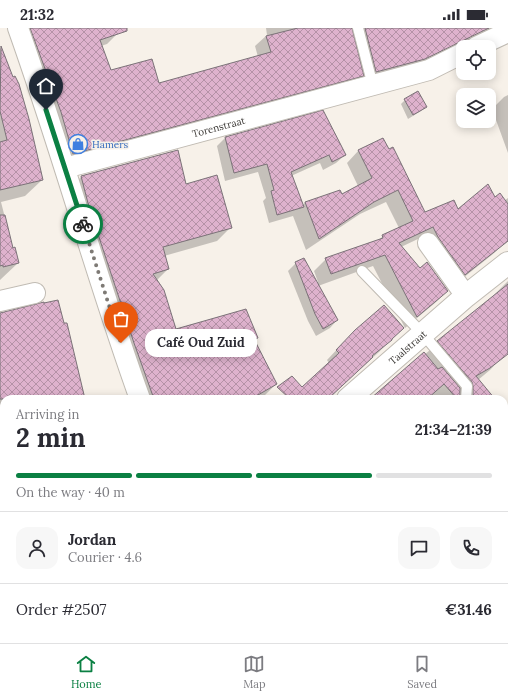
<!DOCTYPE html>
<meta charset="utf-8">
<style>
:root{--surface:#fff;--page:#f7f7f7;--text:#2b2b33;--muted:#7c7c81;--line:#e1e1e2;--accent:#0b8043}
body{margin:0;font-family:Lora,serif;background:var(--page);color:var(--text);height:100vh;display:flex;flex-direction:column;font-size:15px;white-space:nowrap}
*{box-sizing:border-box;margin:0}
p{font-size:13px;color:var(--muted)}
.icon{flex:none;width:22px;height:22px;fill:none;stroke:currentColor;stroke-width:2;stroke-linecap:round;stroke-linejoin:round}
.map{position:relative;flex:1;overflow:hidden}
.drawer{position:absolute;left:0px;top:367px;width:508px;height:248px;display:flex;flex-direction:column;background:var(--surface);border-radius:12px 12px 0 0;box-shadow:0 2px 10px #0003}
.drawer>*{flex:none}
.buttons{position:absolute;left:456px;top:12px;display:grid;gap:8px}
.buttons a{display:grid;place-items:center;width:40px;height:40px;border-radius:8px;background:var(--surface);box-shadow:0 2px 10px #0003;font-size:20px}
.pin{position:absolute;display:grid;place-items:center;width:34px;height:34px;color:#fff;margin:-41px -17px;border-radius:50% 50% 50% 0;rotate:-45deg;box-shadow:0 0 4px #0007}
.pin .icon{rotate:45deg}
.courier{position:absolute;display:grid;place-items:center;width:40px;height:40px;margin:-20px;border:3px solid #0b8043;border-radius:50%;background:#fff;color:#222;box-shadow:0 1px 5px #0007}
.bubble{position:absolute;height:28px;border-radius:12px;background:var(--surface);box-shadow:0 2px 10px #0003;font-size:13px;font-weight:700;line-height:28px;text-align:center}
.head em{font-style:normal;font-weight:700}
.head div{display:flex;flex-direction:column-reverse}
.head{display:flex;align-items:center;justify-content:space-between;height:68px;padding:0 16px}
h1{font-size:26px;font-weight:700;line-height:30px}
.bar{display:grid;grid-template-columns:repeat(4,1fr);gap:6px 4px;align-content:center;height:48px;padding:0 16px}
.bar i{height:5px;border-radius:3px;background:var(--line)}
.bar .current{background:var(--accent)}
.bar p{grid-column:span 4}
.line{display:flex;align-items:center;gap:10px;padding:0 16px;border-top:1px solid var(--line)}
.line div{flex:1}
.round{display:grid;place-items:center;flex:none;width:42px;height:42px;border-radius:12px;background:var(--page)}
.status{display:flex;justify-content:space-between;align-items:center;height:28px;padding:0 20px;background:var(--surface);direction:ltr}
.status svg{height:11px;fill:currentColor}
.tabs{display:flex;justify-content:space-around;align-items:center;height:56px;border-top:1px solid var(--line);background:var(--surface);font-size:11px;color:var(--muted)}
.tabs a{display:grid;justify-items:center;gap:2px}
.tabs .current{color:var(--accent)}
.map>svg:first-child{display:block}
.green{fill:url(#green-dots)}
.shadow{fill:#0003}
.building{fill:url(#building-cross-hatch);stroke:#7b7278}
.lines{fill:none;stroke-linecap:round;stroke-linejoin:round}
.lane-casing{stroke:#c0bbb3;stroke-width:12}
.street-casing{stroke:#c0bbb3;stroke-width:22}
.secondary-casing{stroke:#c0bbb3;stroke-width:24}
.lane{stroke:#fff;stroke-width:10}
.street{stroke:#fff;stroke-width:20}
.secondary{stroke:#fff;stroke-width:22}
.done{stroke:#7e7a75;stroke-width:4;stroke-dasharray:0 7.2}
.route{stroke:#0b8043;stroke-width:5}
.labels{text-anchor:middle;dominant-baseline:central;stroke-width:3;stroke-linejoin:round;paint-order:stroke}
.street-label{font-size:10px;fill:#3d3a37;stroke:#f7f1e9}
.shop-label{font-size:10px;fill:#366cbe;stroke:#f7f1e9;text-anchor:start}
</style>
<div class="status"><b>21:32</b><svg viewBox="0 0 49 12"><path d="M0 12V9h3v3zM5 12V6h3v6zM10 12V3h3v9zM15 12V0h3v12zM26 1h20v11H26zM47 4h2v5h-2z"/></svg></div>
<div class="map">
<svg width="508" height="615" viewBox="0 0 508 615">
<defs>
<pattern id="green-dots" width="8" height="8" patternUnits="userSpaceOnUse"><rect width="8" height="8" fill="#d2e0c4"/><path d="M2 2h.1M6 6h.1" fill="none" stroke="#b5c1a9" stroke-width="1.8" stroke-linecap="round"/></pattern>
<pattern id="building-cross-hatch" width="8" height="8" patternUnits="userSpaceOnUse"><rect width="8" height="8" fill="#deb2cd"/><path d="M0 0l8 8M0 8l8-8" fill="none" stroke="#b592a7"/></pattern>
</defs>
<rect width="100%" height="100%" fill="#f7f1e9"/>
<path class="green" d="M 65,611 L 158,614 L 159,611 L 171,611 L 169,615 L 64,615 Z"/>
<path class="shadow" d="M 16,0 L 116,0 L 117,6 L 107,16 L 101,18 L 110,43 L 158,56 L 258,29 L 255,18 L 267,7 L 266,0 L 498,0 L 446,25 L 366,54 L 363,46 L 352,58 L 63,136 Z
M 0,19 L 12,50 L 42,152 L 25,168 L 1,174 L 13,221 L 18,235 L 0,252 Z
M 508,67 L 508,125 L 492,81 L 504,69 Z
M 405,72 L 425,79 L 421,83 L 408,91 L 401,76 Z
M 225,110 L 345,127 L 336,135 L 323,142 L 320,135 L 291,148 L 303,177 L 305,174 L 341,167 L 358,158 L 347,135 L 359,122 L 424,185 L 458,182 L 494,170 L 504,173 L 508,170 L 508,209 L 506,214 L 493,226 L 453,258 L 420,210 L 401,219 L 419,242 L 447,263 L 435,275 L 405,300 L 373,238 L 318,258 L 337,292 L 330,300 L 316,308 L 308,293 L 288,243 L 296,235 L 317,255 L 318,254 L 314,243 L 326,231 L 379,212 L 383,208 L 399,200 L 386,174 L 360,186 L 306,222 L 293,188 L 269,195 L 263,173 L 266,170 L 258,144 L 225,153 L 217,118 Z
M 81,149 L 185,157 L 230,200 L 217,213 L 164,228 L 168,241 L 157,252 L 175,302 L 257,309 L 254,313 L 276,356 L 262,370 L 260,371 L 136,371 L 68,162 Z
M 508,253 L 508,323 L 490,342 L 478,352 L 480,354 L 463,371 L 372,371 L 488,273 Z
M 0,287 L 66,296 L 85,371 L 4,371 L 4,459 L 1,452 L 0,452 Z
M 402,300 L 379,324 L 327,371 L 296,371 L 332,340 L 327,332 L 343,315 Z
M 504,383 L 508,388 L 508,463 L 504,466 Z
M 0,495 L 4,495 L 4,514 L 0,515 Z
M 504,579 L 508,586 L 508,601 L 504,605 Z
M 203,611 L 230,611 L 226,615 L 213,615 L 213,613 Z
M 264,611 L 289,611 L 288,615 L 264,615 Z
M 293,611 L 347,611 L 341,615 L 296,615 Z
M 412,611 L 423,611 L 416,615 Z
M 476,611 L 496,611 L 489,615 L 478,615 Z"/>
<path class="building" d="M 30,0 L 127,0 L 127,3 L 100,12 L 111,42 L 152,31 L 159,55 L 271,24 L 266,8 L 298,0 L 352,0 L 364,48 L 73,126 L 61,84 Z
M 365,0 L 489,0 L 425,31 L 376,44 Z
M 1,18 L 13,49 L 15,48 L 19,56 L 29,91 L 43,152 L 0,162 L 0,114 L 7,112 L 0,83 Z
M 418,63 L 427,79 L 413,87 L 404,71 Z
M 323,82 L 346,127 L 332,134 L 329,127 L 291,144 L 304,179 L 277,187 L 271,163 L 274,162 L 267,136 L 234,145 L 225,109 Z
M 383,110 L 389,121 L 393,119 L 425,184 L 454,172 L 458,181 L 488,156 L 495,169 L 500,165 L 508,176 L 508,213 L 465,247 L 438,209 L 433,199 L 399,215 L 420,240 L 427,234 L 448,263 L 417,289 L 385,227 L 331,246 L 325,230 L 383,210 L 382,207 L 413,193 L 398,162 L 374,174 L 319,211 L 305,174 L 340,162 L 342,166 L 372,150 L 358,122 Z
M 178,122 L 186,156 L 217,147 L 232,200 L 163,219 L 169,241 L 153,246 L 164,262 L 176,301 L 246,281 L 258,310 L 254,311 L 277,356 L 251,371 L 154,371 L 134,315 L 89,179 L 81,148 Z
M 0,187 L 5,187 L 13,220 L 15,219 L 19,235 L 3,239 L 3,237 L 0,238 Z
M 304,230 L 338,292 L 323,301 L 315,286 L 295,234 Z
M 508,256 L 508,326 L 490,340 L 476,348 L 495,371 L 473,371 L 473,358 L 472,354 L 437,313 Z
M 58,272 L 64,295 L 67,295 L 85,371 L 0,371 L 0,285 L 44,274 L 44,275 Z
M 384,277 L 404,300 L 392,311 L 392,312 L 372,328 L 373,329 L 328,371 L 288,371 L 289,370 L 277,359 L 292,348 L 302,359 L 339,325 L 336,322 L 355,302 Z
M 424,324 L 438,341 L 442,339 L 460,360 L 460,371 L 457,371 L 444,356 L 427,371 L 370,371 Z"/>
<g class="lines">
<g class="lane-casing">
<path id="lane" d="M 358,0 L 373,58
M 362,243 L 423,306 L 467,358 L 466,371
M 0,429 L 4,446
M 504,453 L 508,458
M 0,463 L 3,462 L 4,458"/>
</g>
<g class="street-casing">
<g id="street">
<path d="M 18,0 C 62,123 96,249 140,371"/>
<path d="M 476,19 L 508,4"/>
<path id="s1" d="M 65,140 L 418,45 L 429,42 L 463,25"/>
<path d="M 428,215 L 466,268"/>
<path d="M 0,273 L 35,265"/>
<path d="M 0,587 L 4,610"/>
</g>
</g>
<g class="secondary-casing">
<g id="secondary">
<path id="s2" d="M 348,371 L 466,268 L 508,235"/>
<path d="M 178,615 L 178,611"/>
</g>
</g>
<use href="#lane" class="lane"/>
<use href="#street" class="street"/>
<use href="#secondary" class="secondary"/>
</g>
<g class="lines">
<path class="done" d="M 83,196 L 121,315"/>
<path class="route" d="M 46,82 L 83,196"/>
</g>
<defs>
<g id="shop-ring" transform="scale(1)"><circle r="9.5" fill="#f7f1e9" stroke="#3f7fe0" stroke-width="1.5"/><path d="M-5-2.5h2.3a2.7 3.5 0 0 1 5.4 0H5L5.5 6h-11ZM-1.5-2.5h3a1.5 2.3 0 0 0-3 0Z" fill="#3f7fe0"/></g>
</defs>
<g fill-rule="evenodd">
<use href="#shop-ring" x="78" y="116"/>
</g>
<g class="labels">
<g class="street-label">
<text stroke="none"><textPath href="#s1" startOffset="159">Torenstraat</textPath></text>
<text stroke="none"><textPath href="#s2" startOffset="79">Taalstraat</textPath></text>
</g>
<g class="shop-label">
<text x="92" y="116">Hamers</text>
</g>
</g>
</svg>
<div class="buttons">
<a><svg class="icon" aria-label="locate" viewBox="0 0 24 24"><circle cx="12" cy="12" r="6"/><path d="M12 2v4M12 18v4M2 12h4M18 12h4"/></svg></a>
<a><svg class="icon" aria-label="layers" viewBox="0 0 24 24"><path d="M12 4l9 5-9 5-9-5zM3 14l9 5 9-5"/></svg></a>
</div>
<div class="pin" style="left:121px;top:315px;background:#ea580c"><svg class="icon" aria-label="bag" viewBox="0 0 24 24"><path d="M5 8h14l-1 12H6zM9 8a3 3 0 0 1 6 0"/></svg></div>
<div class="pin" style="left:46px;top:82px;background:#1f2937"><svg class="icon" aria-label="home" viewBox="0 0 24 24"><path d="M3 11l9-7 9 7M6 9v11h12V9"/></svg></div>
<div class="courier" style="left:83px;top:196px"><svg class="icon" aria-label="bike" viewBox="0 0 24 24"><circle cx="6" cy="16" r="4"/><circle cx="18" cy="16" r="4"/><path d="M6 16l4-8h5l3 8M10 8l3 8H6M13 5h3"/></svg></div>
<div class="bubble" style="left:145px;top:301px;width:112px">Café Oud Zuid</div>
<section class="drawer">
<div class="head"><div><h1>2 min</h1><p>Arriving in</p></div><em>21:34–21:39</em></div>
<div class="bar"><i class="current"></i><i class="current"></i><i class="current"></i><i></i><p>On the way · 40 m</p></div>
<div class="line" style="height:72px"><a class="round"><svg class="icon" aria-label="person" viewBox="0 0 24 24"><circle cx="12" cy="8" r="4"/><path d="M4 21q1-7 8-7t8 7"/></svg></a><div><b>Jordan</b><p>Courier · 4.6</p></div><a class="round"><svg class="icon" aria-label="chat" viewBox="0 0 24 24"><path d="M4 5h16v11H9l-5 4z"/></svg></a><a class="round"><svg class="icon" aria-label="phone" viewBox="0 0 24 24"><path d="M5 4h4l2 5-3 2q2 4 5 5l2-3 5 2v4C11 20 4 13 5 4z"/></svg></a></div>
<div class="line" style="height:52px"><div>Order #2507</div><b>€31.46</b></div>
</section>
</div>
<nav class="tabs">
<a class="current"><svg class="icon" aria-label="home" viewBox="0 0 24 24"><path d="M3 11l9-7 9 7M6 9v11h12V9"/></svg>Home</a>
<a><svg class="icon" aria-label="map" viewBox="0 0 24 24"><path d="M3 6l6-2 6 2 6-2v14l-6 2-6-2-6 2zM9 4v14M15 6v14"/></svg>Map</a>
<a><svg class="icon" aria-label="saved" viewBox="0 0 24 24"><path d="M7 4h10v16l-5-4-5 4z"/></svg>Saved</a>
</nav>
